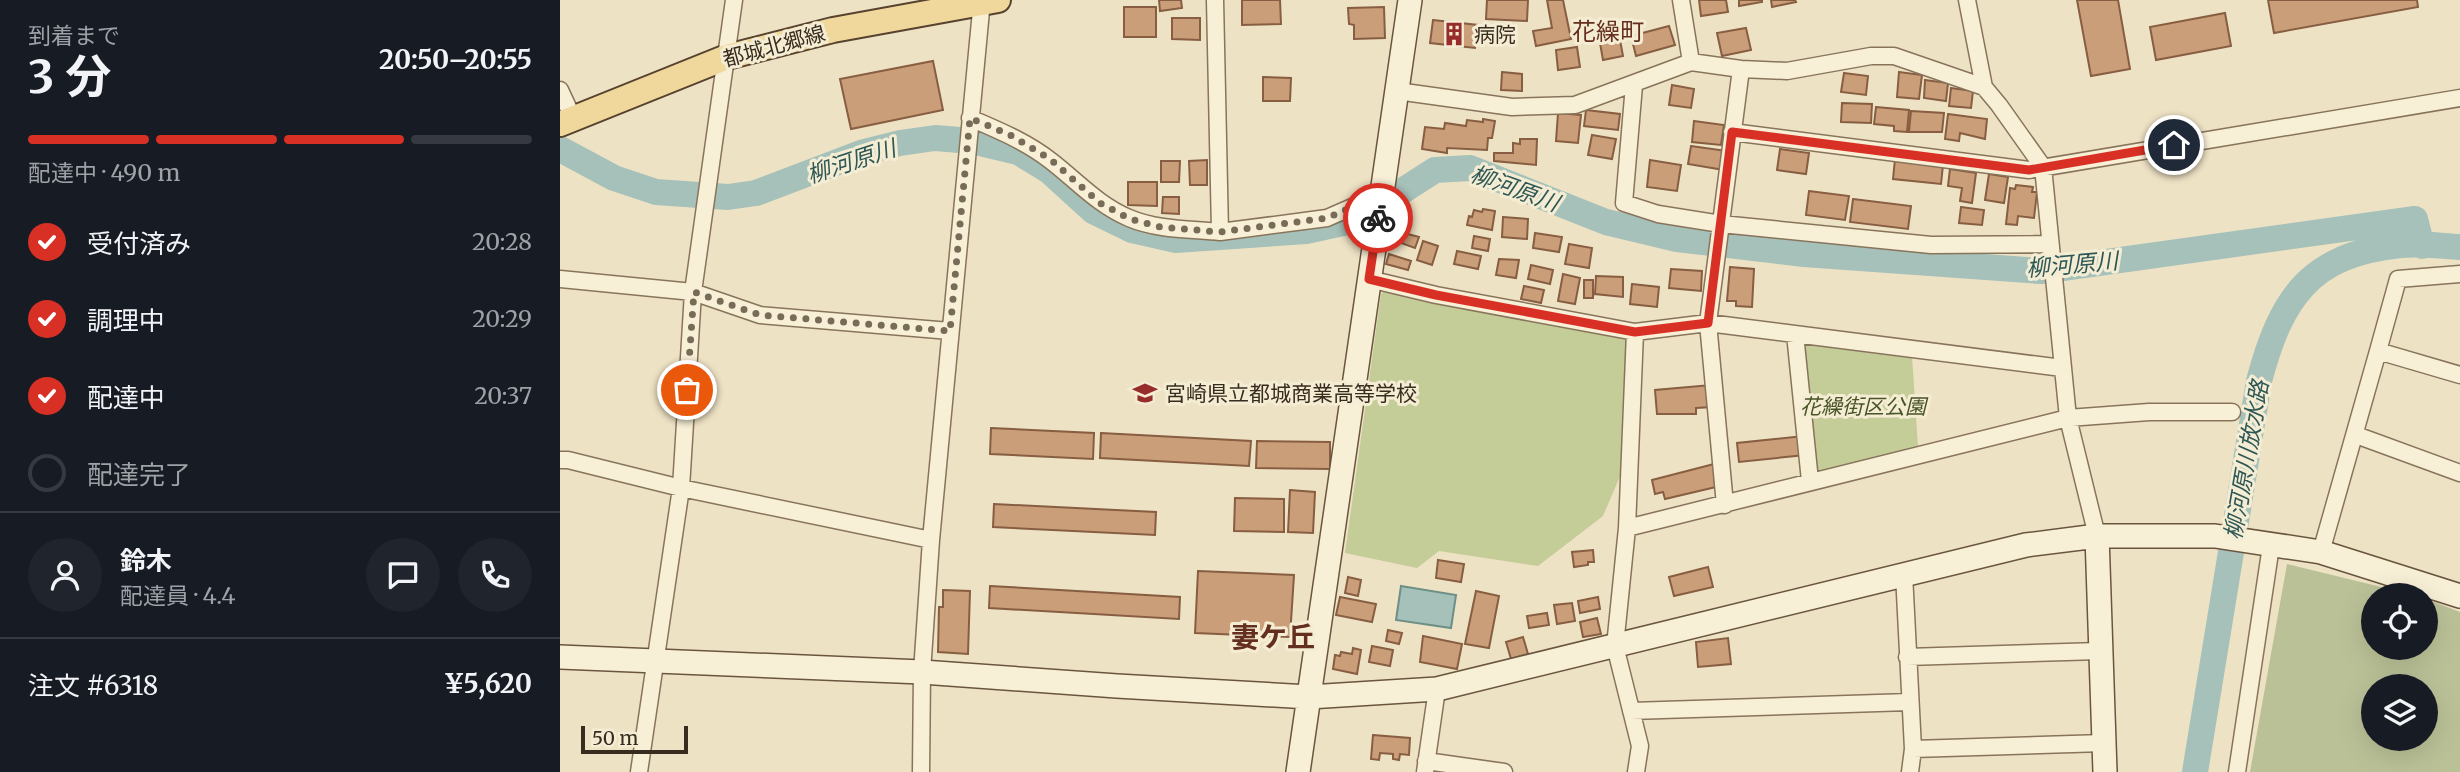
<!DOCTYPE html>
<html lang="ja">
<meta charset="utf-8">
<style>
:root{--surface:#171b24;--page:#20242c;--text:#f1f3f6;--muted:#9ea1a6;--line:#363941;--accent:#d93025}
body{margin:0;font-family:Merriweather,"Noto Sans JP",serif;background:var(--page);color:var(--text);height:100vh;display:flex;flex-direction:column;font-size:26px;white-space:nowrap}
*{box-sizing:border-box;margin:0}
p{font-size:23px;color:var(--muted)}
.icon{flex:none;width:38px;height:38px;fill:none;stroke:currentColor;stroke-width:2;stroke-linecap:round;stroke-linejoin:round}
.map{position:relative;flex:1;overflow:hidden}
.drawer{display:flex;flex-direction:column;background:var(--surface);width:560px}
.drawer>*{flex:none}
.tools{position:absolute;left:1801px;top:583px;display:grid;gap:14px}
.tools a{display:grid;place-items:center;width:77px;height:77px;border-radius:50%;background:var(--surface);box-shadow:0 7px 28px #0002;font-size:35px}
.scale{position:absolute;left:21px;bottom:18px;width:107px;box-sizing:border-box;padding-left:7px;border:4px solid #382c1e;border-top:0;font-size:19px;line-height:24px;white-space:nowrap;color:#382c1e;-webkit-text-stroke:5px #f5ecd4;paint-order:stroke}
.pin{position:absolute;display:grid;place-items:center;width:60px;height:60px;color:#fff;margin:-30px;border:4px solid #fff;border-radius:50%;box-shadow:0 2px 7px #0007}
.courier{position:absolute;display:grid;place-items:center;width:70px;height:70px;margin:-35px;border:5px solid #d93025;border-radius:50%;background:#fff;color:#222;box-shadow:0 2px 9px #0007}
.summary em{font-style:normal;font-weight:700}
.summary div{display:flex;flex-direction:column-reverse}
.summary{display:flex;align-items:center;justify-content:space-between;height:119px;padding:0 28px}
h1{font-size:46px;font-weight:700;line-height:52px}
.bar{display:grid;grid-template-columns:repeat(4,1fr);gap:10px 7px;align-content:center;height:84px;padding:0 28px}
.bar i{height:9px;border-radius:5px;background:var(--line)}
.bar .selected{background:var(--accent)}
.bar p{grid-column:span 4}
.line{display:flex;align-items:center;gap:18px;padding:0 28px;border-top:2px solid var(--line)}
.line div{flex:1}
.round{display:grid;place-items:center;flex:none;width:74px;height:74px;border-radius:37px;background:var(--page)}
ol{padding:0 28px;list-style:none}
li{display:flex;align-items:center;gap:21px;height:77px}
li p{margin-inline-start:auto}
li .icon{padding:7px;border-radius:50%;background:var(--accent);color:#fff;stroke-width:4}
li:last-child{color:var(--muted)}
li i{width:38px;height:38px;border:4px solid var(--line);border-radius:50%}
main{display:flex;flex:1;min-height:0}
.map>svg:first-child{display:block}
.green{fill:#c4cc98}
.cemetery{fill:#bbc197;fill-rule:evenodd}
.water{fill:#a6c1b9;stroke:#6d8f87;stroke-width:2}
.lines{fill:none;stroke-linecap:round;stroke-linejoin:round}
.river{stroke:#a6c1b9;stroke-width:26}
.building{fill:#cb9e7a;stroke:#875e41;stroke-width:2}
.street-casing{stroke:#88745b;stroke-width:19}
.secondary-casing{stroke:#6a553e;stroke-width:26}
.primary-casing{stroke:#56422f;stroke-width:28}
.street{stroke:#f8efd7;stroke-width:16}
.secondary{stroke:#f8efd7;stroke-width:23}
.primary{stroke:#f0d89c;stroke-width:24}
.done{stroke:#786c58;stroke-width:7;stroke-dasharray:0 12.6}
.route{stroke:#d93025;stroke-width:9}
.labels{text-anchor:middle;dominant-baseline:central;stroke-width:6;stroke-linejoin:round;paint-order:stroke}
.poi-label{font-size:21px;fill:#382c1e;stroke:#f5ecd4;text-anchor:start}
.street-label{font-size:21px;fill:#382c1e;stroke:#f5ecd4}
.park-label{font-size:21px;font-style:italic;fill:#475425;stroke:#f5ecd4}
.water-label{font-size:23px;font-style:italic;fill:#2e5856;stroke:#f5ecd4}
.quarter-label{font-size:24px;fill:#642f1e;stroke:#f5ecd4}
.district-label{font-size:28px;font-weight:bold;fill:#642f1e;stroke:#f5ecd4}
</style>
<main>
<section class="drawer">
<div class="summary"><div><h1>3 分</h1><p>到着まで</p></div><em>20:50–20:55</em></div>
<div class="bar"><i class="selected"></i><i class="selected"></i><i class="selected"></i><i></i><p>配達中 · 490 m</p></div>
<ol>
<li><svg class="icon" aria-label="check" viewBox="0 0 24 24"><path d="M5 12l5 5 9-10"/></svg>受付済み<p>20:28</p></li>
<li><svg class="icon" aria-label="check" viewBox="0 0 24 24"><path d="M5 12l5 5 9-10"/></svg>調理中<p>20:29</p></li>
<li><svg class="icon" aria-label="check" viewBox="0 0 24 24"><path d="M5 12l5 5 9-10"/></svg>配達中<p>20:37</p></li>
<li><i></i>配達完了</li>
</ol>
<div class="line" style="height:126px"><a class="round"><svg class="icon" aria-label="person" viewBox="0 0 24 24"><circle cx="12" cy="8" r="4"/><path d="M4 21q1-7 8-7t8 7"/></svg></a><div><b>鈴木</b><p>配達員 · 4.4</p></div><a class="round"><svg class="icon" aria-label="chat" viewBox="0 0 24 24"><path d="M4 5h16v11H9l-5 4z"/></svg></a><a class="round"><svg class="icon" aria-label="phone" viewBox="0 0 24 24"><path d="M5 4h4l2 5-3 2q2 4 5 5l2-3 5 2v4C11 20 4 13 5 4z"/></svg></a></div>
<div class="line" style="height:91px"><div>注文 #6318</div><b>¥5,620</b></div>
</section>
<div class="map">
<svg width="1900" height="772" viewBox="0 0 1900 772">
<rect width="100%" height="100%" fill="#eee2c4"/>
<path class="green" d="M 824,291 L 1067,338 L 1061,474 L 1043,516 L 978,566 L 879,551 L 857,568 L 785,553 L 821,294 Z
M 1243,344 L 1352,356 L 1358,447 L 1256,473 Z"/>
<path class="cemetery" d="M 1727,564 L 1854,595 L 1813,595 L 1813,648 L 1866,648 L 1866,599 L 1900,612 L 1900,772 L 1690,772 ZM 1813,686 L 1866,686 L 1866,738 L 1813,738 Z"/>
<path class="water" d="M 841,586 L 896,595 L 891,628 L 836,620 Z"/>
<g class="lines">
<path class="river" d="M 0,149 L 54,178 L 96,192 L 168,197 L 196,193 L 304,152 L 340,143 L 375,138 L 412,141 L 458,152 L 489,171 L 533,211 L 572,230 L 616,240 L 746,231 L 797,220 L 875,170 L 910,168 L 1046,222 L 1117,239 L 1244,254 L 1481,271 L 1855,219 L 1862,246
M 1635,772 L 1699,381 C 1721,298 1750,254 1841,245 C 1860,243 1881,246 1900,247"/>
</g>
<path class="building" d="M 599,0 L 621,0 L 622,8 L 600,11 Z
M 682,0 L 720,0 L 721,24 L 682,25 Z
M 927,0 L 968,0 L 967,21 L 926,19 Z
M 987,0 L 1003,0 L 1011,39 L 976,46 L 973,31 L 992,28 Z
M 1139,0 L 1166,0 L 1168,12 L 1141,16 Z
M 1179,0 L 1202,0 L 1202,2 L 1179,6 Z
M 1211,0 L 1235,0 L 1236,2 L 1212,7 Z
M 1517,0 L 1558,0 L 1570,69 L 1531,76 Z
M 1708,0 L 1857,0 L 1858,7 L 1714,33 Z
M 564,7 L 596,7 L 596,37 L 564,37 Z
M 824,7 L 825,38 L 794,39 L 794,25 L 789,24 L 788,8 Z
M 1665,13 L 1671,46 L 1596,60 L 1590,27 Z
M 612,18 L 640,18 L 640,40 L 612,39 Z
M 873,20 L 918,25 L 915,48 L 870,43 Z
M 1109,26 L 1115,45 L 1076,56 L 1071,36 Z
M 1186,28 L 1191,50 L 1162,56 L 1157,33 Z
M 1060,40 L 1063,56 L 1043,60 L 1040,43 Z
M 1017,47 L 1020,67 L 998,70 L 996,50 Z
M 373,61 L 383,110 L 291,129 L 280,79 Z
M 942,72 L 962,74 L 962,91 L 941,90 Z
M 1339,72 L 1362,75 L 1359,99 L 1337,97 Z
M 1284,73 L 1308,76 L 1306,95 L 1281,92 Z
M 703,77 L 731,78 L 730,101 L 703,101 Z
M 1365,80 L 1388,83 L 1386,101 L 1364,98 Z
M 1112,85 L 1134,89 L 1131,108 L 1109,105 Z
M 1391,88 L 1413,91 L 1411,108 L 1389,106 Z
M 1282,103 L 1312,104 L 1311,123 L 1281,122 Z
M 1316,107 L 1349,110 L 1347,132 L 1334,131 L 1334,126 L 1314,124 Z
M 1026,110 L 1060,114 L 1058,130 L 1024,126 Z
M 1351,111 L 1384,113 L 1382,132 L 1349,132 Z
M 998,113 L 1021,115 L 1018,143 L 996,141 Z
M 1388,114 L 1427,119 L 1425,139 L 1400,133 L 1399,141 L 1385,139 Z
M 923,119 L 935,121 L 932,138 L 928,138 L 927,150 L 887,148 L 887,153 L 862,149 L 865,127 L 884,129 L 885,123 L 906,126 L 907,120 L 923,122 Z
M 1134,121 L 1164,125 L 1161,145 L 1132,142 Z
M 1032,135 L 1056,139 L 1052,159 L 1028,155 Z
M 960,139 L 977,139 L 976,165 L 934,161 L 934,153 L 953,153 L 953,143 L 960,144 Z
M 1131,146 L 1167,151 L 1164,170 L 1128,164 Z
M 1220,149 L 1249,153 L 1246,174 L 1217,170 Z
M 1335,159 L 1383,165 L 1381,184 L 1333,179 Z
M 647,160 L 647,185 L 630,185 L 629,161 Z
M 1090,160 L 1121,165 L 1117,191 L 1087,187 Z
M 601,161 L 620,161 L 619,182 L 601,182 Z
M 1390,169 L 1416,173 L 1412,203 L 1400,201 L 1402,188 L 1388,186 Z
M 1429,174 L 1448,177 L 1444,203 L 1425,200 Z
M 568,182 L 597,182 L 597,206 L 568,205 Z
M 1456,185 L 1473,187 L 1472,192 L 1477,192 L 1474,218 L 1458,216 L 1457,225 L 1446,224 L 1450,188 L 1455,189 Z
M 1249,191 L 1289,196 L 1285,220 L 1246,215 Z
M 603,197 L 619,197 L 619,214 L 602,213 Z
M 1293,199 L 1351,206 L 1348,229 L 1290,222 Z
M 1401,207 L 1424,210 L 1422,225 L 1399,223 Z
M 923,209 L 935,211 L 932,230 L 907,225 L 909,216 L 912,217 L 914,210 L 922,212 Z
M 943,217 L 968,219 L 967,239 L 942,237 Z
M 844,233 L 859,237 L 855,248 L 841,243 Z
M 975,233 L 1002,237 L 999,252 L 973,248 Z
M 914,236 L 930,239 L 928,251 L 912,248 Z
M 863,241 L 878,246 L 872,265 L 857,260 Z
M 1009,244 L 1032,248 L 1029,268 L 1005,264 Z
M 897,251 L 921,256 L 918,269 L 894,264 Z
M 829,254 L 851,261 L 848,270 L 826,264 Z
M 939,259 L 959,260 L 956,278 L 936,275 Z
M 971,265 L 993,270 L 990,284 L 968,279 Z
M 1170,267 L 1194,269 L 1192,307 L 1176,306 L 1176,301 L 1167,301 Z
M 1111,269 L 1142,271 L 1141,291 L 1109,288 Z
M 1003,274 L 1020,278 L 1015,304 L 998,301 Z
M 1036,276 L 1063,277 L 1063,297 L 1035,294 Z
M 1024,280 L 1033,280 L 1033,298 L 1024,298 Z
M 1072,284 L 1099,287 L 1097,307 L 1070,304 Z
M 964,286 L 984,290 L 981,303 L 961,299 Z
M 1151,385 L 1153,407 L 1136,408 L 1136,414 L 1097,414 L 1095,390 Z
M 431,428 L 534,433 L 533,459 L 430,454 Z
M 541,433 L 691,441 L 689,466 L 540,458 Z
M 1243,436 L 1245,455 L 1179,462 L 1177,443 Z
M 697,441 L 770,442 L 770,469 L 696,468 Z
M 1154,464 L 1158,479 L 1154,480 L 1156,487 L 1105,499 L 1103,492 L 1095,494 L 1092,480 Z
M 730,490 L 755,492 L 753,533 L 728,532 Z
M 675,498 L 724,499 L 724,532 L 674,531 Z
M 434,504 L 596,512 L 595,535 L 433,527 Z
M 1033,550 L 1034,562 L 1028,562 L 1028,565 L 1014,567 L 1012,552 Z
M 878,560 L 904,564 L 901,582 L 876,578 Z
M 1148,567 L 1153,587 L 1114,596 L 1109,577 Z
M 638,571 L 734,575 L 730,637 L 635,633 Z
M 788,577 L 801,580 L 798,596 L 785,593 Z
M 430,586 L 620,597 L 619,619 L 429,608 Z
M 383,590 L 410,591 L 408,654 L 378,652 L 379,607 L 383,607 Z
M 916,591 L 939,596 L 929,648 L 905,644 Z
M 780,597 L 816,604 L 812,622 L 776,615 Z
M 1038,597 L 1040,609 L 1020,613 L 1018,601 Z
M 1012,603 L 1015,621 L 997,624 L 994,605 Z
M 987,613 L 989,625 L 969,628 L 967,616 Z
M 1037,618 L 1041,634 L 1023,637 L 1020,622 Z
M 828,630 L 842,633 L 839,644 L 826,641 Z
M 863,636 L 902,644 L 897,669 L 860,662 Z
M 963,637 L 968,654 L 951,659 L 946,642 Z
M 1168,638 L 1171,664 L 1138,667 L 1136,642 Z
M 812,646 L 833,650 L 830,666 L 809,662 Z
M 793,648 L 801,650 L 797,674 L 773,669 L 775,655 L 780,656 L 781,652 L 792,654 Z
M 813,735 L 850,738 L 849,755 L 840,754 L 839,760 L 833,759 L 833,754 L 820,753 L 819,760 L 811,759 Z"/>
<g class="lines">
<g class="street-casing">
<path id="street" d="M 1121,0 L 1131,62
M 1407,0 L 1424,87
M 1074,85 L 1064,203 L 1098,214 L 1161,224 L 1371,245 L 1490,244
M 0,90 L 13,118
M 837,91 L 952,107 L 1015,105 L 1131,62 L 1181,69 L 1227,71 L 1311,56 L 1334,56 L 1424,87 L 1439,105 L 1483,167 L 1508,418 L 1537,536
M 410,118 C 438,130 467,142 491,161 C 517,181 538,205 569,218 C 597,230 630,229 660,232 L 655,0
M 1172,132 L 1469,170 L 1900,98
M 660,232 L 767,218 L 822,194
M 0,279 L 133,292 L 200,315 L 390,331
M 809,279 L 876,295 L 1075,332 L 1148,323 L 1502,368
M 1075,332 L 1067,528 L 1055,646 L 1080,746 L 1076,772
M 1235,334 L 1250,481
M 1818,351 L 1838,279 L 1900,274
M 1796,435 L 1900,473
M 0,460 L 8,460 L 121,488 L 371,540
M 1165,505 L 1148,323 L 1181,69
M 1067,528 L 1508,418 L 1589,412 L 1672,412
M 1761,552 L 1818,351 L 1900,375
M 1344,574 L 1353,749 L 1350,772
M 1347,657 L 1540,651
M 1071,711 L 1349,702
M 1353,749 L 1544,743
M 866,761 L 944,772
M 79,772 L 121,488 L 133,292 L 174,0
M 361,772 L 362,672 L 371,540 L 422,0
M 865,772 L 877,689
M 1677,772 L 1711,546"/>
</g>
<g class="secondary-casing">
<path id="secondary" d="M 1537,536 L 1545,772
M 0,657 L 362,672 L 557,686 L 749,697 L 877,689 L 1466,545 L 1537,536 L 1655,536 L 1761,552 L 1900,596
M 738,772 L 850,0"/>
</g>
<g class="primary-casing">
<path id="primary" d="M 0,124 L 167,57 L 273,30 L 438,0"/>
</g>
<use href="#street" class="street"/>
<use href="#secondary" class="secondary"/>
<use href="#primary" class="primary"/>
</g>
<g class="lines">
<path class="done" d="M 127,390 L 134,292 L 200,315 L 390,331 L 410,118 L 450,135 L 490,159 L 540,203 L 570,219 L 600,227 L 660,232 L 767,218 L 822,194 L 818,218"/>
<path class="route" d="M 818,218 L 809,279 L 876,295 L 1075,332 L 1148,323 L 1172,132 L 1469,170 L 1614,145"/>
</g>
<defs>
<g id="building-bare" transform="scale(1.89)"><path d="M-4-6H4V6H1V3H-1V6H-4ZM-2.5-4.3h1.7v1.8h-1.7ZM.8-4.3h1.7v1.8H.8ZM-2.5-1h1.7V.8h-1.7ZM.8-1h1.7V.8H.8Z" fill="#962d2b" stroke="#f5ecd4" stroke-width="2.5" paint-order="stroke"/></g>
<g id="school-bare" transform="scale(1.89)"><path d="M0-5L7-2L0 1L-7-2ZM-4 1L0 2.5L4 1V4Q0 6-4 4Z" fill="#962d2b" stroke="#f5ecd4" stroke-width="2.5" paint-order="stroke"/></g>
</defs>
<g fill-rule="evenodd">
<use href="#building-bare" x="894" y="34"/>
<use href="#school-bare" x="585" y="393"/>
</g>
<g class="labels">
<g class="poi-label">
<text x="914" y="34">病院</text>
<text x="605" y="393">宮崎県立都城商業高等学校</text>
</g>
<g class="street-label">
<text transform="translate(214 46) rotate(-15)">都城北郷線</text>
</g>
<g class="park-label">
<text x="1303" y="406">花繰街区公園</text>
</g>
<g class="water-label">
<text transform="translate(291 161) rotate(-18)">柳河原川</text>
<text transform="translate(955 188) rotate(20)">柳河原川</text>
<text transform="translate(1512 264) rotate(-5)">柳河原川</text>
<text transform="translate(1686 460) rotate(-80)">柳河原川放水路</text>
</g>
<g class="quarter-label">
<text x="1048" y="31">花繰町</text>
</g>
<g class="district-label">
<text x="713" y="637">妻ケ丘</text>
</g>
</g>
</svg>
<div class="tools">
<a><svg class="icon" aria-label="locate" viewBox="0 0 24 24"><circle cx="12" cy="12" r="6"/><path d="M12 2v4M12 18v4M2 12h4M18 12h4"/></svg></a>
<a><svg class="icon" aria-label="layers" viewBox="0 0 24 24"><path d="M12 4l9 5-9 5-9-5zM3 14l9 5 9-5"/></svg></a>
</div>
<div class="scale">50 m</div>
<div class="pin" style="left:127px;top:390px;background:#ea580c"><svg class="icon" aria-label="bag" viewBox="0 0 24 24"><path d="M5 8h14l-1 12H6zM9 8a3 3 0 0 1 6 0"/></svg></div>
<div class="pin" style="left:1614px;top:145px;background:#1f2937"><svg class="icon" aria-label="home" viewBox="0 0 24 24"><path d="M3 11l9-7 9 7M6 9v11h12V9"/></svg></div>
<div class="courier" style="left:818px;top:218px"><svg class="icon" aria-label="bike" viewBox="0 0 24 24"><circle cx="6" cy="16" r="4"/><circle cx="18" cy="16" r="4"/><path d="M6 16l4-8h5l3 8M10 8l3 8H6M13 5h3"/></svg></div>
</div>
</main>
